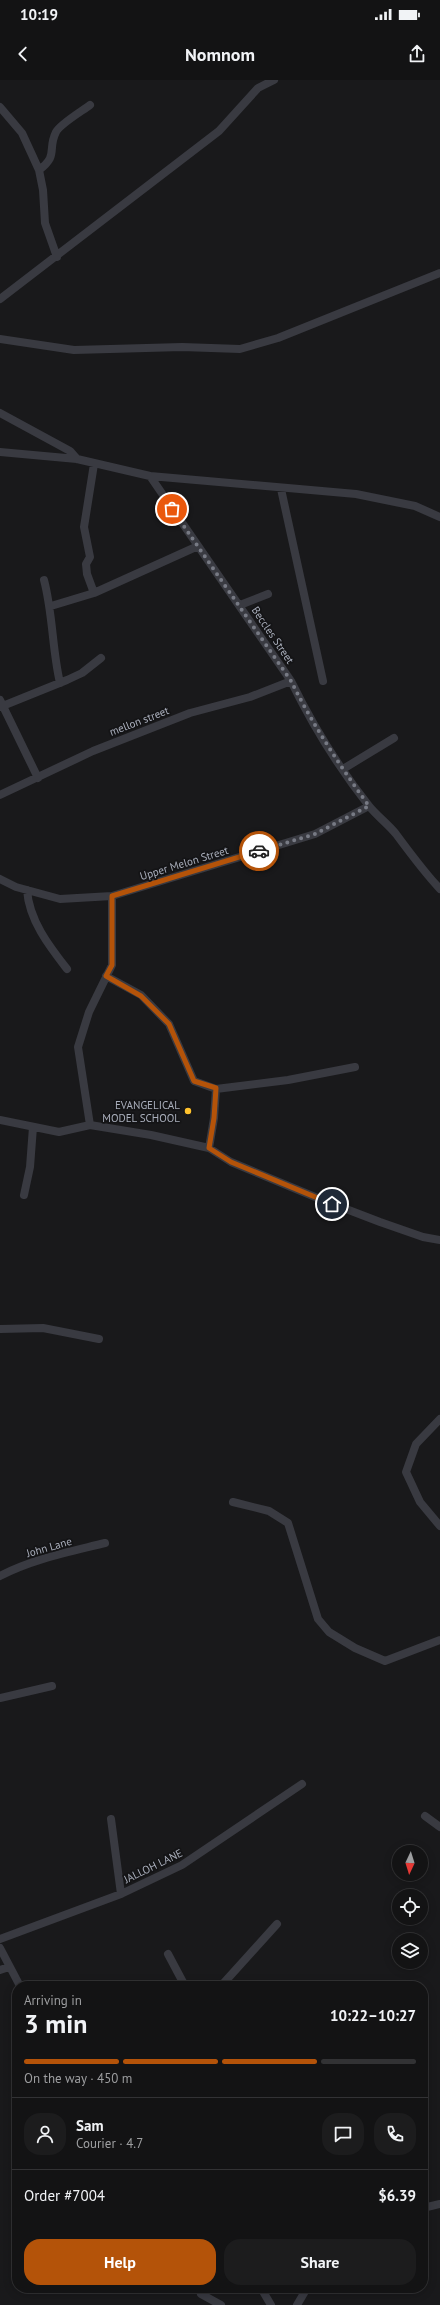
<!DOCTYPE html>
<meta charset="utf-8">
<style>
:root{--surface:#131314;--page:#1c1c1d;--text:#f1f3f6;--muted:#9d9ea0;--line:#323234;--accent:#b45309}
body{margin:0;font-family:"PT Sans",sans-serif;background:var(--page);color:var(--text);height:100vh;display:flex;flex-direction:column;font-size:15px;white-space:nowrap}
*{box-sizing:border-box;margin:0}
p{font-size:13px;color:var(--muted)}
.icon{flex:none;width:22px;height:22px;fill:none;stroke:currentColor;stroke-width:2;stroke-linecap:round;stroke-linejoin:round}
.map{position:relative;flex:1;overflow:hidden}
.sheet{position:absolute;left:12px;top:1901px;width:416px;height:312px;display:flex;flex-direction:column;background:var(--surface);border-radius:16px;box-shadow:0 2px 10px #0003,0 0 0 1px var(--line)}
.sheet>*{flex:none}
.needle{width:26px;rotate:184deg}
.tools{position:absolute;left:392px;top:1765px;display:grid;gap:8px}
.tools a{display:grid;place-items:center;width:36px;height:36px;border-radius:50%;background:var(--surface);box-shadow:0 2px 10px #0003,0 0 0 1px var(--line);font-size:20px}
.pin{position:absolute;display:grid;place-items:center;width:34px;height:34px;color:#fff;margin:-17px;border:2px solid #fff;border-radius:50%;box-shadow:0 1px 4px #0007}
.courier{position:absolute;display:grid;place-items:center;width:40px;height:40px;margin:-20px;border:3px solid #b45309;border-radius:50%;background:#fff;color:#222;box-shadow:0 1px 5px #0007}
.summary em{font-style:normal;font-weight:700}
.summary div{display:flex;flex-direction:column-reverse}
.summary{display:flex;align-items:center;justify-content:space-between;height:68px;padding:0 12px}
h1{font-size:26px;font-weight:700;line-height:30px}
.bar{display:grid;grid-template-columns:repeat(4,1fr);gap:6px 4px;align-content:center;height:48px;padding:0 12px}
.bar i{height:5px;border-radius:3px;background:var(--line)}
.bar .on{background:var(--accent)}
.bar p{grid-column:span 4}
.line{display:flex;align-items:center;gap:10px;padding:0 12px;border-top:1px solid var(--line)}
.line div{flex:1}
.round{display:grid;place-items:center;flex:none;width:42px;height:42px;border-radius:16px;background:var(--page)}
.cta{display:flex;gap:8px;margin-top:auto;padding:8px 12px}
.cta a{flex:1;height:46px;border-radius:16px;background:var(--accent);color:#fff;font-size:16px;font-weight:700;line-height:46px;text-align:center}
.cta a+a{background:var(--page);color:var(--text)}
.status{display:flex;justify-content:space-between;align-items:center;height:28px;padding:0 20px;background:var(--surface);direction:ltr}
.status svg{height:11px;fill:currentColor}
header{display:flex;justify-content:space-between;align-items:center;height:52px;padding:0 12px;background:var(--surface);font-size:18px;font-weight:700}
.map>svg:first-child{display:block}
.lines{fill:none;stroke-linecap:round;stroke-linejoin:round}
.minor{stroke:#393a41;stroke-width:8}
.done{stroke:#777a84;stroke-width:4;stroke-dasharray:0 7.2}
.route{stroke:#b45309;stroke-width:5}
.poi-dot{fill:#ffc22d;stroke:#141416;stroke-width:1.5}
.labels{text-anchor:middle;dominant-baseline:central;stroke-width:3.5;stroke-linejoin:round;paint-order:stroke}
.street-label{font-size:11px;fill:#aaafbc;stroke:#141416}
.poi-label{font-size:11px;fill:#aaafbc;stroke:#141416;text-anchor:end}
</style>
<div class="status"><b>10:19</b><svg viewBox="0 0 49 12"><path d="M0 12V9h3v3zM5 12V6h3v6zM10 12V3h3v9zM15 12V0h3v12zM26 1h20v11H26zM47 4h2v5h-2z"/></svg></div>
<header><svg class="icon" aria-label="back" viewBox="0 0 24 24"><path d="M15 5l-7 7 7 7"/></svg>Nomnom<svg class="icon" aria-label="share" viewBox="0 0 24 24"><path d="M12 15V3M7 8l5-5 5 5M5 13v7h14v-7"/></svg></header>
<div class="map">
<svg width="440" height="2225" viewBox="0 0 440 2225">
<rect width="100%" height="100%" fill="#19191b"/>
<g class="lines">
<path class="minor" d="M 0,27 L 22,53 L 39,90 L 43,110 L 45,143 L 57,177
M 39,90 C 59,75 47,70 56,52 C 60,44 82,31 90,25
M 0,219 L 219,51 L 258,8 L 274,0
M 0,259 L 74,270 L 182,267 L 240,269 L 278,258 L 440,193
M 0,333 L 70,371 L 77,379
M 0,372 L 77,379 L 150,396 L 291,601 C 312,644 339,688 369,726 C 377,736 388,744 396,754 C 410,773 424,792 440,809
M 94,384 L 84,447 L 90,477 L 86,484 L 87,494 L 94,513
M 150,396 L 356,414 L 415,426 L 440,437
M 281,409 L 323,601
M 44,500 C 53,534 52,569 60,603
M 240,525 L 268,514
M 51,526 L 94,513 L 198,466
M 0,620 L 38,698
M 0,627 L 67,600 L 82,593 L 101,578
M 343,689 L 394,658
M 0,715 L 93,671 L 190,633 L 250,617 L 291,601
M 0,799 L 16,807 L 60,819 L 112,816 L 315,754 L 369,726
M 27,810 C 29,840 49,866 67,889
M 106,896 L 141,915 L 169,944 L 194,1001 L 216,1009 L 288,1000 L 355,987
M 0,1040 L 59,1052 L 90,1045 L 151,1055 L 209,1068 L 231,1082 L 320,1119 L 380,1142 L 423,1157 L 440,1160
M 90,1045 L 78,967 L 89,932 L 112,885 L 112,816
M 209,1068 L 214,1038 L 216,1009
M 24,1115 L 30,1087 L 33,1047
M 0,1249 L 43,1248 L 99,1259
M 440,1339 L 416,1364 L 406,1392 L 420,1422 L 440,1446
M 233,1422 L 269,1431 L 288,1443 L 318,1539 L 329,1552 L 355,1568 L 385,1581 L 440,1560
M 0,1496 C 33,1479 69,1472 105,1463
M 0,1618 L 52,1606
M 425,1736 L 440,1747
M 111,1739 L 121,1814
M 0,1859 L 121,1814 L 182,1785 L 302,1704
M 0,1868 L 20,1906
M 168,1874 L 185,1906
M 0,1890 L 9,1887
M 221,1906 L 277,1844
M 423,2128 L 440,2124
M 261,2208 L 271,2225
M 201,2214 L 221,2225
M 297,2225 L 307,2208"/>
</g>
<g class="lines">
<path class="done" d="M 172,429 L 291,601 C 313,645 340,686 369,726 L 315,754 L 259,771"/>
<path class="route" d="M 259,771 L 112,816 L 112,885 L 106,896 L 141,916 L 169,944 L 194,1001 L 216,1008 L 214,1038 L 209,1068 L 231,1082 L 332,1124"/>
</g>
<circle class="poi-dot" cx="188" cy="1031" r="4"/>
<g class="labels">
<g class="street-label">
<text transform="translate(273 555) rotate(56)">Beccles Street</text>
<text transform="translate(139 641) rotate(-21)">mellon street</text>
<text transform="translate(184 783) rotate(-17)">Upper Melon Street</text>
<text transform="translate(49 1467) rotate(-16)">John Lane</text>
<text transform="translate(153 1786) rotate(-26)">JALLOH LANE</text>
</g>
<g class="poi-label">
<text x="180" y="1025">EVANGELICAL<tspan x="180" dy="13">MODEL SCHOOL</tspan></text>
</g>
</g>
</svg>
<div class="tools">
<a><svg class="needle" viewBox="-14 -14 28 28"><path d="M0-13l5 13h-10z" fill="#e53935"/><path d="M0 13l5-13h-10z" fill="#9d9ea0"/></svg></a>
<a><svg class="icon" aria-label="locate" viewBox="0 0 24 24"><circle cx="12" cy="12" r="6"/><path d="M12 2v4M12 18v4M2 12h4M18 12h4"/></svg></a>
<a><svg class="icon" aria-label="layers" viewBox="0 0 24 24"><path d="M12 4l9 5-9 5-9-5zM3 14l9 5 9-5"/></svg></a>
</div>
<div class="pin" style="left:172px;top:429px;background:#ea580c"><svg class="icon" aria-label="bag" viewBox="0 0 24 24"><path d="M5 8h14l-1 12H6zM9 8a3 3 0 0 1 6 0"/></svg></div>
<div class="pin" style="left:332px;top:1124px;background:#1f2937"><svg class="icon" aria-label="home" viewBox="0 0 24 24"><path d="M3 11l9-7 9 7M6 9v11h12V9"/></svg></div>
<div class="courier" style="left:259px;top:771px"><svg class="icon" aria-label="car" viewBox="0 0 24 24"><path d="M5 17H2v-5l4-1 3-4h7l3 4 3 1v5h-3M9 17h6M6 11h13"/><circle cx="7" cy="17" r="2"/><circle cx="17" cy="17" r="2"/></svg></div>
<section class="sheet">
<div class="summary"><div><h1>3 min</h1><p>Arriving in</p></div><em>10:22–10:27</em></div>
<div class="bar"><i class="on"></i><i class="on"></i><i class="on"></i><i></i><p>On the way · 450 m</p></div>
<div class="line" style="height:72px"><a class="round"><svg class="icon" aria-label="person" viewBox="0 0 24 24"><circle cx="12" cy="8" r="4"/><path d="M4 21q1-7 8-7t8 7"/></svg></a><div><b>Sam</b><p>Courier · 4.7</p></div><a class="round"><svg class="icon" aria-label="chat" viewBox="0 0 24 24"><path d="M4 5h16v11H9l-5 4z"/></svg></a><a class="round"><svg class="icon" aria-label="phone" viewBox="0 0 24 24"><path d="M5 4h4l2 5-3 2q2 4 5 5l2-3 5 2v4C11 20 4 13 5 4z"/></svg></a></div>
<div class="line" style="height:52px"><div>Order #7004</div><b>$6.39</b></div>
<div class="cta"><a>Help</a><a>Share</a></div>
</section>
</div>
